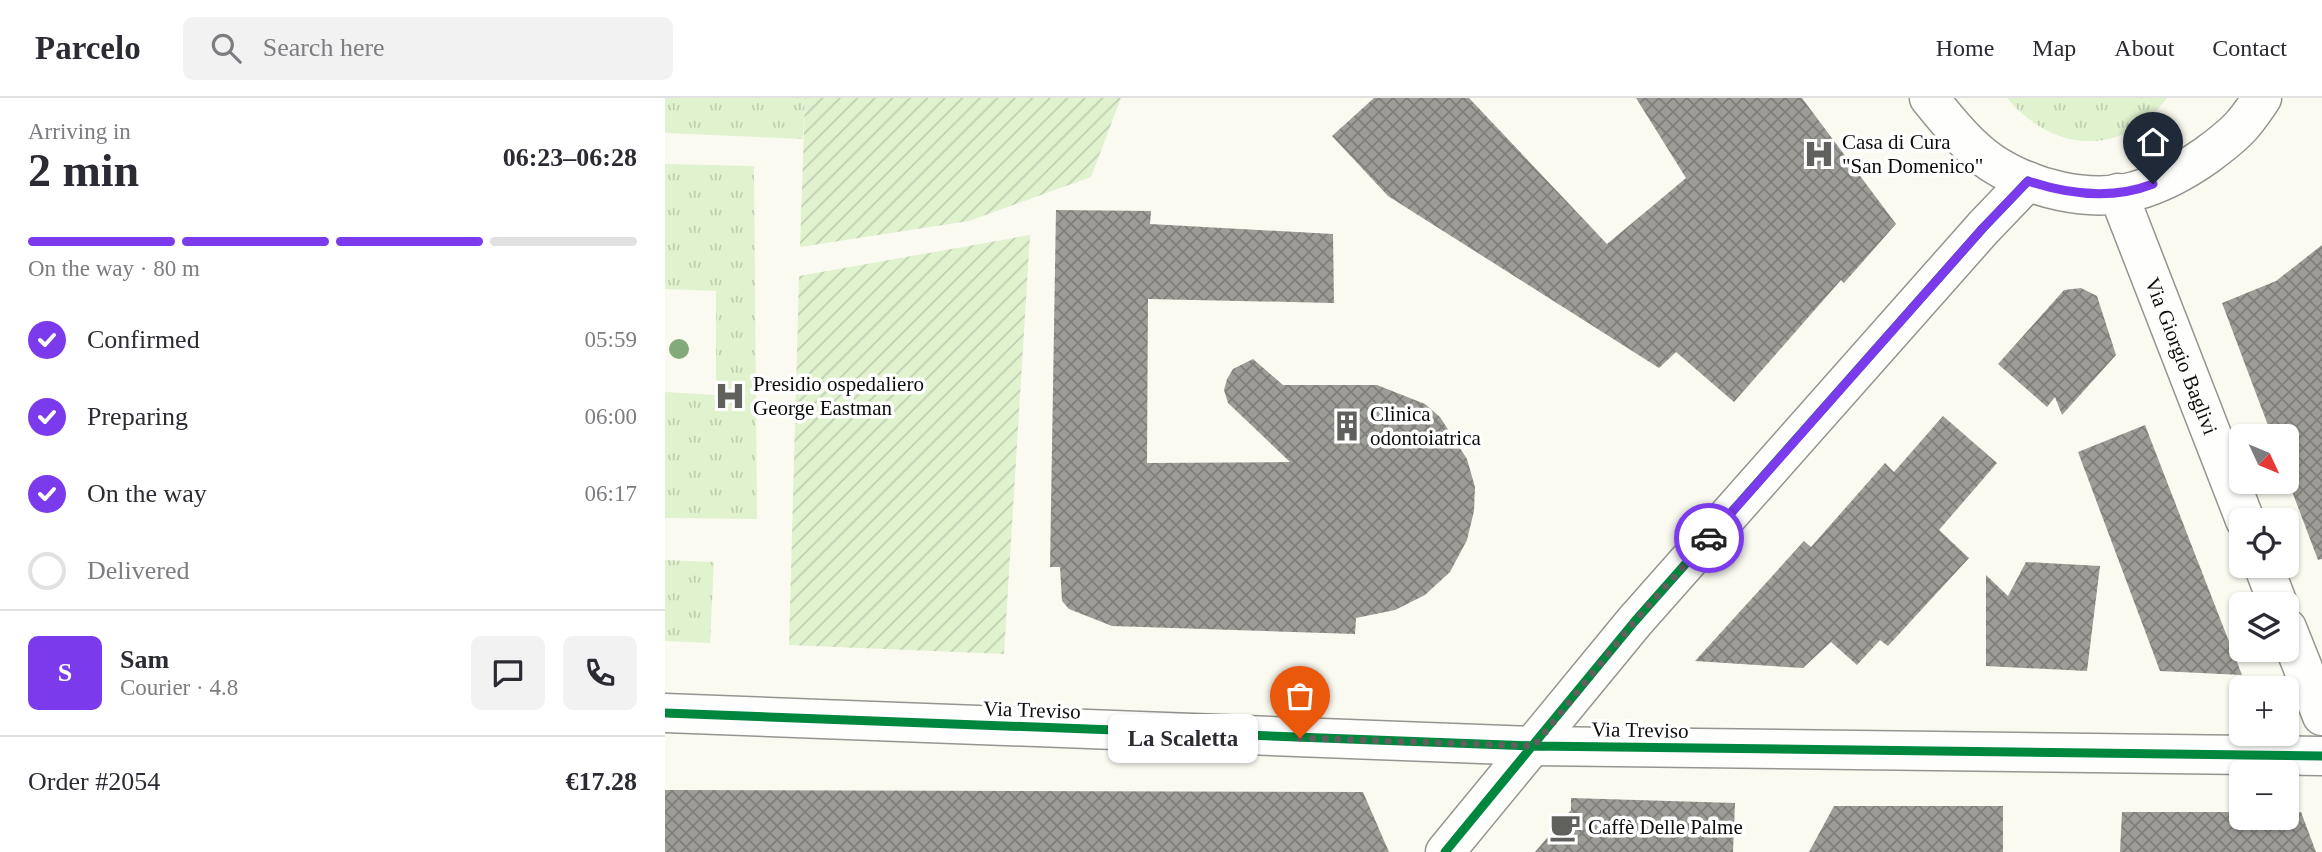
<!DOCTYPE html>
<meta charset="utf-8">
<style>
:root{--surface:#fff;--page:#f2f2f3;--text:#2b2b33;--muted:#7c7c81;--line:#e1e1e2;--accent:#7c3aed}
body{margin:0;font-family:Georgia,serif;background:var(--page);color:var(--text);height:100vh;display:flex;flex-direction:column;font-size:26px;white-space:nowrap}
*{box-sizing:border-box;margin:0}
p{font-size:23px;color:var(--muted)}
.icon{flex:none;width:38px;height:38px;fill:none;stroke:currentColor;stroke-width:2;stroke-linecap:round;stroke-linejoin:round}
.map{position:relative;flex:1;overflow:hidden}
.panel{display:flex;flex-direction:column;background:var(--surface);width:665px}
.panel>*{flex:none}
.needle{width:46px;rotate:134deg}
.controls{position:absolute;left:1564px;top:326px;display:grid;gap:14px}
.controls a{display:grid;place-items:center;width:70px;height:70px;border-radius:10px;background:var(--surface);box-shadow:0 2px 5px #0004;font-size:35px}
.pin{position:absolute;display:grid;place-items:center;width:60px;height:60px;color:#fff;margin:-72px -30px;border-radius:50% 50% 50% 0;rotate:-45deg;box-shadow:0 0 7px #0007}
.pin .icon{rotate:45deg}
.courier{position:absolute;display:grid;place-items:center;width:70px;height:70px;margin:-35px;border:5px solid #7c3aed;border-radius:50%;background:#fff;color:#222;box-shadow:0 2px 9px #0007}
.bubble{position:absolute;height:49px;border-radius:10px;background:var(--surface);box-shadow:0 2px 5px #0004;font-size:23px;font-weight:700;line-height:49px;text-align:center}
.summary em{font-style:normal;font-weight:700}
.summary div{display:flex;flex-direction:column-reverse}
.summary{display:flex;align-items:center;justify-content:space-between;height:119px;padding:0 28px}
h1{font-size:46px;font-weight:700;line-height:52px}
.bar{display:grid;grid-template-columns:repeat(4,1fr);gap:10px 7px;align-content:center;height:84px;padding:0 28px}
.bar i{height:9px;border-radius:5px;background:var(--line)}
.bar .active{background:var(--accent)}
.bar p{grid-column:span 4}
.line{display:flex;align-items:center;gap:18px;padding:0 28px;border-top:2px solid var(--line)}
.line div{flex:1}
.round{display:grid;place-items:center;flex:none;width:74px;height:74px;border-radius:10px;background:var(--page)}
ol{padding:0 28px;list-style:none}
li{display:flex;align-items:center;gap:21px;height:77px}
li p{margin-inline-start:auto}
li .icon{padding:7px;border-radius:50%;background:var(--accent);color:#fff;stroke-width:4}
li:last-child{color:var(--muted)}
li i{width:38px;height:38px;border:4px solid var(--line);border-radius:50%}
header{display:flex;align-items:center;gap:42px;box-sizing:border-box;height:98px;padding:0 35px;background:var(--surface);border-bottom:2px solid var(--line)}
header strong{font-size:33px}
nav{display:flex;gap:38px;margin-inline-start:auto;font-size:24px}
.search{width:490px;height:63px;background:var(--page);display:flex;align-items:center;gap:18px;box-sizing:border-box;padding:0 24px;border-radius:10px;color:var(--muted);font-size:26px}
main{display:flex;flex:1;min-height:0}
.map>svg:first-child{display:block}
.grass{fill:url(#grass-tufts)}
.garden{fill:url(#garden-furrows)}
.building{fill:url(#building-cross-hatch)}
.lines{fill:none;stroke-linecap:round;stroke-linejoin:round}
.minor-casing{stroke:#949490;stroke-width:41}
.minor{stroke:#fefefd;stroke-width:38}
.cycleway-casing{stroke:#fff;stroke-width:13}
.cycleway{stroke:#00873e;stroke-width:9}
.tree{fill:#83aa7a}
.done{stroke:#60605d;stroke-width:7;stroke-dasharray:0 12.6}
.route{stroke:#7c3aed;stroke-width:9}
.labels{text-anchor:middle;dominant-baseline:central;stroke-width:7;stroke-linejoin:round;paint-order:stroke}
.poi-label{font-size:21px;fill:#0d0d0d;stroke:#fff;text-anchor:start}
.street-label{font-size:21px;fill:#0d0d0d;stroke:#fff}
</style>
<header>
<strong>Parcelo</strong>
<div class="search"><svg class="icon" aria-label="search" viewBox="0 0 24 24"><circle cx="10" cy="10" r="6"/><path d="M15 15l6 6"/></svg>Search here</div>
<nav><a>Home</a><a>Map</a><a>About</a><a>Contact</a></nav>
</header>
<main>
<section class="panel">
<div class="summary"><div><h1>2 min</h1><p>Arriving in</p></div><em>06:23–06:28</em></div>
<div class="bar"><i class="active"></i><i class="active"></i><i class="active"></i><i></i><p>On the way · 80 m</p></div>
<ol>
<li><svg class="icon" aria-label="check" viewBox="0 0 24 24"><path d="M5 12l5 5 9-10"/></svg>Confirmed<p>05:59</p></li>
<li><svg class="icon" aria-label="check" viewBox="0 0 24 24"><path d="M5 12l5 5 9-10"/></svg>Preparing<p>06:00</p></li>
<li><svg class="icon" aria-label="check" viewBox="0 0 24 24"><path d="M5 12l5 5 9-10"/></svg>On the way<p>06:17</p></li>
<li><i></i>Delivered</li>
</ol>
<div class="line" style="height:126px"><b class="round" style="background:var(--accent);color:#fff">S</b><div><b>Sam</b><p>Courier · 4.8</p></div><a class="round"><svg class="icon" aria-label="chat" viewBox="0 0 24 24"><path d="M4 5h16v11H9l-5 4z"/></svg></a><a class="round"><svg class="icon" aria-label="phone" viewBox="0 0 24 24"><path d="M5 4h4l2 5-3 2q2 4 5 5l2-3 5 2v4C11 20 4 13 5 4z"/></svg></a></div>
<div class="line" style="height:91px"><div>Order #2054</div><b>€17.28</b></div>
</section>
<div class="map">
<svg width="1657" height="754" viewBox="0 0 1657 754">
<defs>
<pattern id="grass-tufts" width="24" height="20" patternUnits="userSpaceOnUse" patternTransform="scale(1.75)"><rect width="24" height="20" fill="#e1f2cf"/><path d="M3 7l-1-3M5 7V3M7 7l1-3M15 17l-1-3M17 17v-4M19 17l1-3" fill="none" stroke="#c0ceb1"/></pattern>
<pattern id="garden-furrows" width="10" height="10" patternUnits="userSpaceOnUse" patternTransform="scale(1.75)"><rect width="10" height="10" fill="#e1f2cf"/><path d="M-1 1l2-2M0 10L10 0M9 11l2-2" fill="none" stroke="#c0ceb1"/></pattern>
<pattern id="building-cross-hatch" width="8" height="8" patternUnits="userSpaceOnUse" patternTransform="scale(1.75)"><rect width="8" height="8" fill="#9e9c97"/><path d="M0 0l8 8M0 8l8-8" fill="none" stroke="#7f7e7a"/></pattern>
</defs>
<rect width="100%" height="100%" fill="#fbfaf1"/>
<path class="grass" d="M 0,0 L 140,0 L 138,41 L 0,35 Z
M 1342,0 L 1502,0 C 1458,60 1388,55 1342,0 Z
M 0,66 L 89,68 L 92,421 L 0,420 L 0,294 L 51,297 L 51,193 L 0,191 Z
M 0,462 L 49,464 L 45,545 L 0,543 Z"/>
<path class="garden" d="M 140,0 L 456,0 L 426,79 L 304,123 L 135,149 Z
M 365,137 L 339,556 L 124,547 L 134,178 Z"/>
<path class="building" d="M 709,0 L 804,0 L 942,146 L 1021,80 L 971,0 L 1137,0 L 1231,126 L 1179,185 L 1176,182 L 1069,304 L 1011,254 L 994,270 L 723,98 L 667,38 Z
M 391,112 L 486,113 L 485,126 L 668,136 L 669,205 L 483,201 L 482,365 L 625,364 L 563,305 L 559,292 L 562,281 L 568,271 L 588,261 L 618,287 L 712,287 L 760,306 L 775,319 L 802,361 L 810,389 L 809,413 L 802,442 L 785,474 L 760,497 L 730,512 L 691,520 L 690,536 L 447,528 L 404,511 L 397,503 L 395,469 L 385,469 Z
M 1657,147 L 1657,461 L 1653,462 L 1622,380 L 1622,338 L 1607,338 L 1557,205 L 1611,183 Z
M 1416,190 L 1432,198 L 1451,257 L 1397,317 L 1390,299 L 1382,309 L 1333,266 L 1399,192 Z
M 1278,318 L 1332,365 L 1274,432 L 1304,460 L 1223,548 L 1215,542 L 1192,567 L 1166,544 L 1138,570 L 1030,563 L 1139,443 L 1146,449 L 1220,365 L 1229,374 Z
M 1480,327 L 1528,451 L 1577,577 L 1495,573 L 1413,354 Z
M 1361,464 L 1435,468 L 1422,573 L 1321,568 L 1321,477 L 1343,498 Z
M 0,692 L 698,694 L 724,754 L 0,754 Z
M 906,700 L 1070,705 L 1068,754 L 870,754 L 906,712 Z
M 1169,708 L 1338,708 L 1338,754 L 1144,754 Z
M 1457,714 L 1577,714 L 1577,719 L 1622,719 L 1622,714 L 1636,714 L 1651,754 L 1455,754 Z"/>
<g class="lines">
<g class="minor-casing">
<g id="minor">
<path d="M 1264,0 C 1283,23 1302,48 1327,65 C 1367,91 1423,105 1470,93 C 1495,86 1521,72 1542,57 C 1554,48 1568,38 1578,26 C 1585,18 1591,9 1597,0"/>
<path id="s1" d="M 1453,95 L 1580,422"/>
<path d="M 1598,467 L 1613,506"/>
<path d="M 1622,530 L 1657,618"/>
<path d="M 0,615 L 869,648 L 1657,658"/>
<path d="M 780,754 L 970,523 L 1318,130 L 1363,83"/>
</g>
</g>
<use href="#minor" class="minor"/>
<g class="cycleway-casing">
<path id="cycleway" d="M 0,615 L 869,648 L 1657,658
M 780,754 L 970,523 L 1318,130 L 1363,83"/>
</g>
<use href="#cycleway" class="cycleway"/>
</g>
<circle class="tree" cx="14" cy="251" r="10"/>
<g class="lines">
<path class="done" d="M 635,640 L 869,648 L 970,523 L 1044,440"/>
<path class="route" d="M 1044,440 L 1318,130 L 1363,83 C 1405,97 1447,102 1488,86"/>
</g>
<defs>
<g id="hospital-bare" transform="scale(2.415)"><path d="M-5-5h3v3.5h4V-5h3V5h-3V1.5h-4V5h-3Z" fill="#60605d" stroke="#fff" stroke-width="2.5" paint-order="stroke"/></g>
<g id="building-bare" transform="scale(2.415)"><path d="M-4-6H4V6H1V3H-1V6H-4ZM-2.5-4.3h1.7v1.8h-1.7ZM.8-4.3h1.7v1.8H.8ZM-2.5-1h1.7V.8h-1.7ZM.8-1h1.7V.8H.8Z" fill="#60605d" stroke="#fff" stroke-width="2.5" paint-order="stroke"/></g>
<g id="cafe-bare" transform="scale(2.415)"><path d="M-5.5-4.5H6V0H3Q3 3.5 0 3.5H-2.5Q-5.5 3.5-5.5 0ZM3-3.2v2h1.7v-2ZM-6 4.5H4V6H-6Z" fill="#60605d" stroke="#fff" stroke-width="2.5" paint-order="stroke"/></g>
</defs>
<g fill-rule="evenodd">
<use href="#hospital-bare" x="1154" y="56"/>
<use href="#hospital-bare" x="65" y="298"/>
<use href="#building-bare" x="682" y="328"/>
<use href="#cafe-bare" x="900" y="729"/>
</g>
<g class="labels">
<g class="poi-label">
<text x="1177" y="44">Casa di Cura<tspan x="1177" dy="24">"San Domenico"</tspan></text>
<text x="88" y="286">Presidio ospedaliero<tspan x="88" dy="24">George Eastman</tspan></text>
<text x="705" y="316">Clinica<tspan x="705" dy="24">odontoiatrica</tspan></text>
<text x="923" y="729">Caffè Delle Palme</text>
</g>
<g class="street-label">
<text stroke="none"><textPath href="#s1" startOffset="175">Via Giorgio Baglivi</textPath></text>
<text transform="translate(367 612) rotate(2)">Via Treviso</text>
<text transform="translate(975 632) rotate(1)">Via Treviso</text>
</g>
</g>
</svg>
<div class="controls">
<a><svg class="needle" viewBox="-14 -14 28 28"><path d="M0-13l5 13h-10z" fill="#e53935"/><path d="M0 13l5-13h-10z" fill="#7c7c81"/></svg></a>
<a><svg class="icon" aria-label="locate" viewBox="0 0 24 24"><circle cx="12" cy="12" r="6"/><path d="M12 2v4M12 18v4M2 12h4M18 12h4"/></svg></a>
<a><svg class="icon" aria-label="layers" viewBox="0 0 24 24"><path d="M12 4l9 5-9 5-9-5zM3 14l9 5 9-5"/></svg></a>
<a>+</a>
<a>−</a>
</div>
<div class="pin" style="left:635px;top:640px;background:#ea580c"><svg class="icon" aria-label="bag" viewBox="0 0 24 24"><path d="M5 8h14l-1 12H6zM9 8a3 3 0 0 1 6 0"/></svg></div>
<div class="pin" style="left:1488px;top:86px;background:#1f2937"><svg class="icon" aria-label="home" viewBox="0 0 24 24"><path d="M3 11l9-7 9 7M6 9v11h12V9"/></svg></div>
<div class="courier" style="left:1044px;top:440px"><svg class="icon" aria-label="car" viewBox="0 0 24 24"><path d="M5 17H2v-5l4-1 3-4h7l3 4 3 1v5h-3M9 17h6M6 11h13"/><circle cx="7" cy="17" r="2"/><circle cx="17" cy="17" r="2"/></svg></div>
<div class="bubble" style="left:443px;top:616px;width:150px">La Scaletta</div>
</div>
</main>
